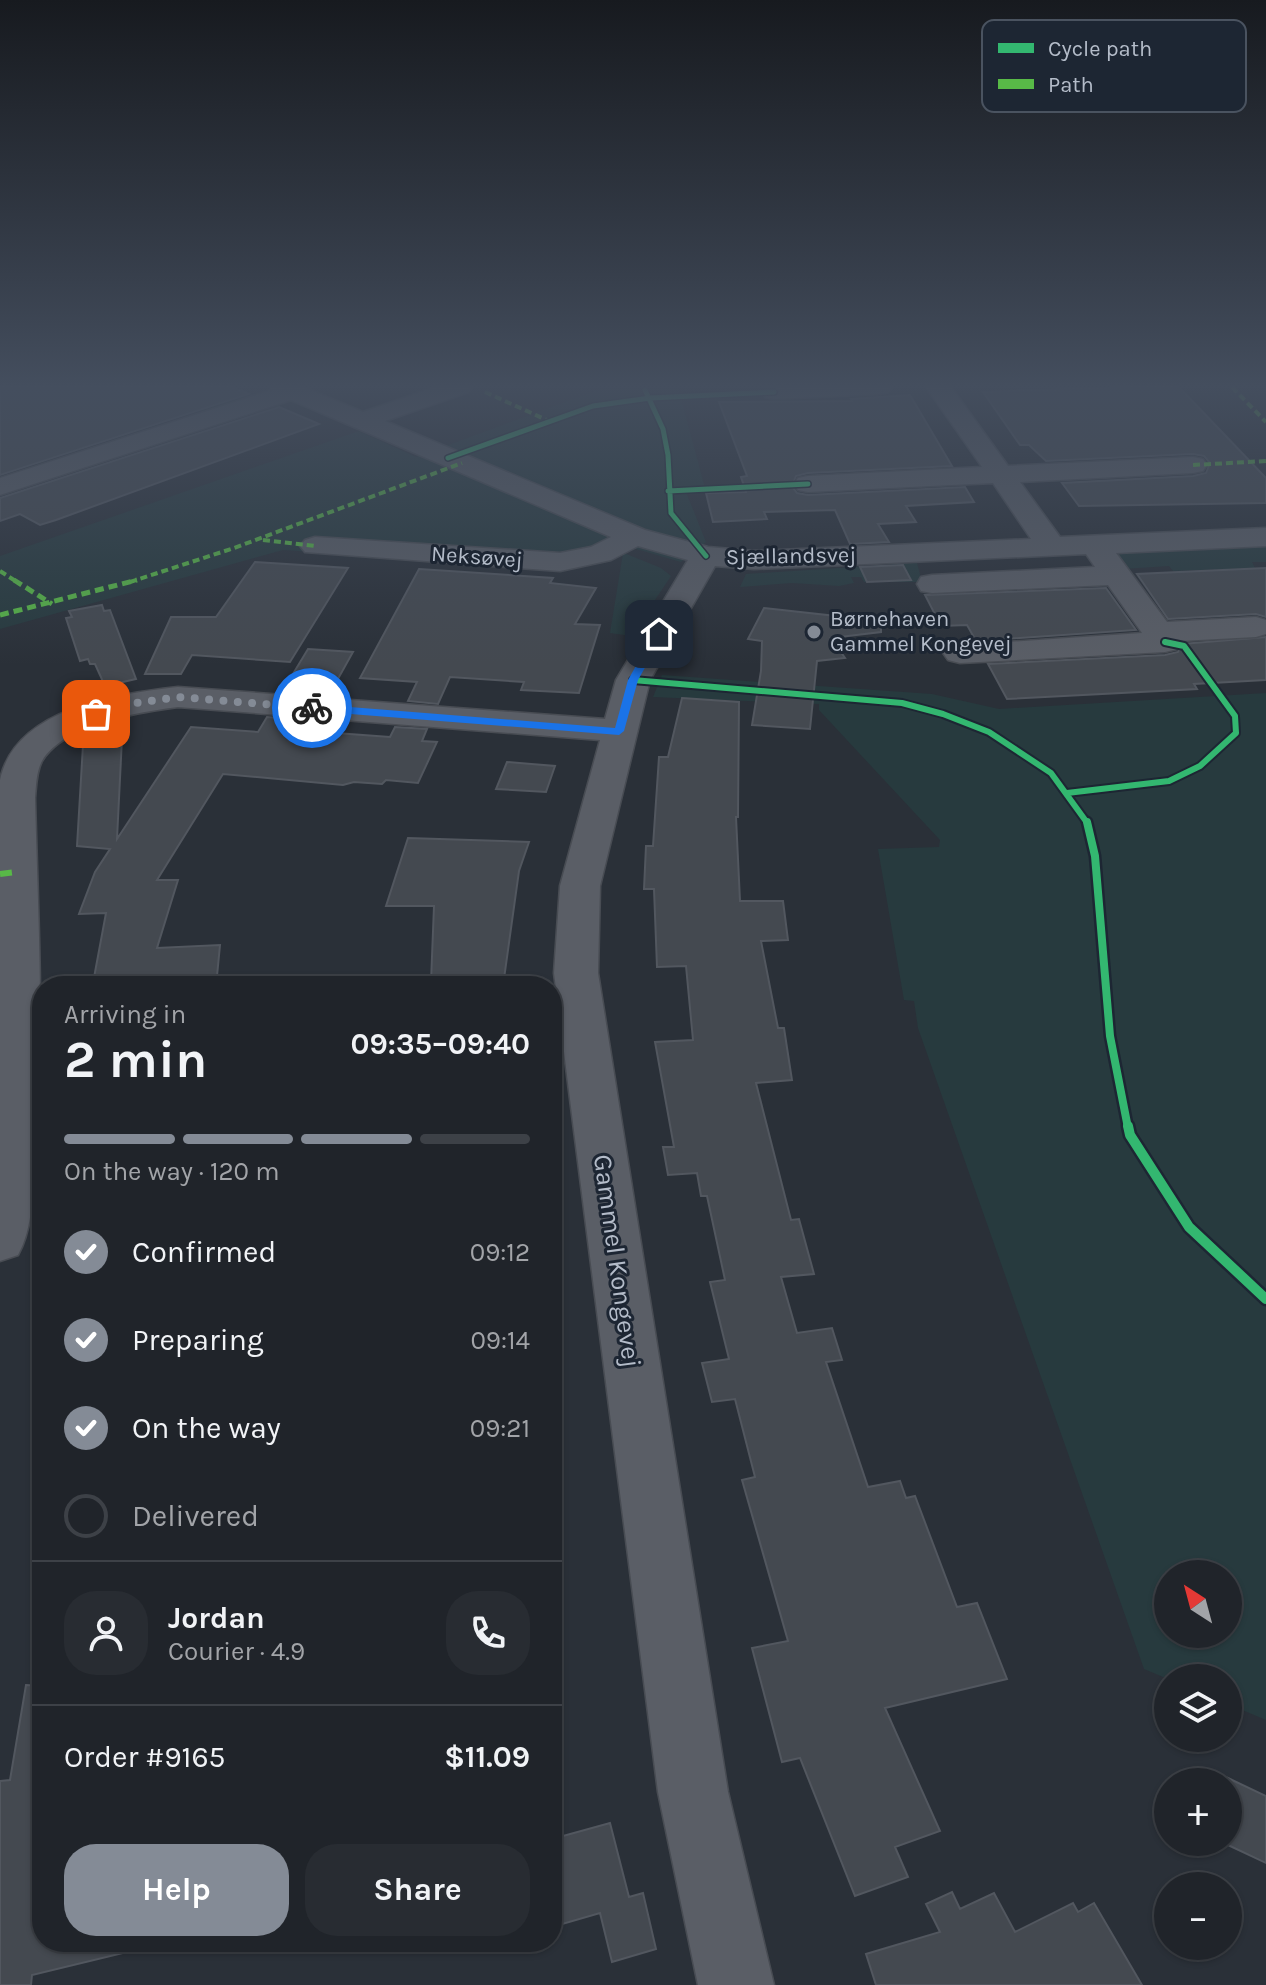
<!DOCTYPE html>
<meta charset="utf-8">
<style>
:root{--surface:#20242a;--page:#282c32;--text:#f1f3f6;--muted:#a2a4a8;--line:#3d4147;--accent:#848b96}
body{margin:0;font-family:Karla,sans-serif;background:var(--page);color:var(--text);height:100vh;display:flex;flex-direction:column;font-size:30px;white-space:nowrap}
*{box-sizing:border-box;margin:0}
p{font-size:26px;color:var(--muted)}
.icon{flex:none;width:44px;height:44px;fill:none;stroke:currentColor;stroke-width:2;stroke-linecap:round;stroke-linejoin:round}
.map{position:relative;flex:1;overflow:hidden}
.details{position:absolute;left:32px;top:976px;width:530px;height:976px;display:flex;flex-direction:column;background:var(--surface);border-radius:32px;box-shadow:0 2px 6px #0004,0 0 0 2px var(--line)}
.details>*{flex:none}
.needle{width:52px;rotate:324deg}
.fabs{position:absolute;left:1154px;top:1560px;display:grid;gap:16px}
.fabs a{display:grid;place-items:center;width:88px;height:88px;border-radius:50%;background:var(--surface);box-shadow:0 2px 6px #0004,0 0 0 2px var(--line);font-size:40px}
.pin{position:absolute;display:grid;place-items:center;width:68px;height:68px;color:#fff;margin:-34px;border-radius:16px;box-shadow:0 4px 12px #0006}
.courier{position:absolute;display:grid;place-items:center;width:80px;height:80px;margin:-40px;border:6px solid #1a73e8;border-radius:50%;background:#fff;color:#222;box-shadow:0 2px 10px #0007}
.overview em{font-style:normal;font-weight:700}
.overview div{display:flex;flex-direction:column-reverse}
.overview{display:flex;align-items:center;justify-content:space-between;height:136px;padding:0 32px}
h1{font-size:52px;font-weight:700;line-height:60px}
.bar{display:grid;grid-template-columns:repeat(4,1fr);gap:12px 8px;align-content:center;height:96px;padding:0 32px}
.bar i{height:10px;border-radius:6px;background:var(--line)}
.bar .current{background:var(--accent)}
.bar p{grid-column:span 4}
.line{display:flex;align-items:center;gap:20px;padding:0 32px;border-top:2px solid var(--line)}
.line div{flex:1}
.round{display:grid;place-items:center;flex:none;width:84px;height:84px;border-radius:32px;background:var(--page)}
ol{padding:0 32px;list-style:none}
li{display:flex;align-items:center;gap:24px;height:88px}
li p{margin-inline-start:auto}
li .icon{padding:8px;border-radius:50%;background:var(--accent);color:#fff;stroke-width:4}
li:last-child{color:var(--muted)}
li i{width:44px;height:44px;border:4px solid var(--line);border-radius:50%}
.cta{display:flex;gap:16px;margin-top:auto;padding:16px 32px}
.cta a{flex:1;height:92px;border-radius:32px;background:var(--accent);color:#fff;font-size:32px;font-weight:700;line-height:92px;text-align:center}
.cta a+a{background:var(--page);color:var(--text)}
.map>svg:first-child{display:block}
.green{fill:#273a3e;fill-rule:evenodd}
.building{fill:#444950;stroke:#52575f;stroke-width:2}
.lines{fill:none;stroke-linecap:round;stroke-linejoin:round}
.minor-casing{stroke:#484c53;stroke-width:3}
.minor{fill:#5a5e66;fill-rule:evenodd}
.quiet-far2{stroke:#58b947;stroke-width:4;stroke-dasharray:7 4;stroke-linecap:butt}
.quiet-far1{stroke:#58b947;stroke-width:5;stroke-dasharray:9 5;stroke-linecap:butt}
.quiet{stroke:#58b947;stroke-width:6;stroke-dasharray:12 6;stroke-linecap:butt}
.cycleway-far3-casing{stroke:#1d2633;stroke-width:8}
.cycleway-far2-casing{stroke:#1d2633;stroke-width:10}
.cycleway-far1-casing{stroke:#1d2633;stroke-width:13}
.cycleway-casing{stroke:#1d2633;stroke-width:15}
.cycleway-far3{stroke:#33b770;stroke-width:5}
.cycleway-far2{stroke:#33b770;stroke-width:6}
.cycleway-far1{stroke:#33b770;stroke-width:8}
.cycleway{stroke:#33b770;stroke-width:10}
.route{fill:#1a73e8}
.done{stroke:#848b96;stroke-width:8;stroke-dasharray:0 14.4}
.poi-dot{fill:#848b96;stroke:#1d2633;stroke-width:3}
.labels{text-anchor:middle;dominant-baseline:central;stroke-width:6;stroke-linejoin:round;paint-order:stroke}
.far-street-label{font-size:22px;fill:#b4bcc9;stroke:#1d2633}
.far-poi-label{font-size:22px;fill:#b4bcc9;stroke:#1d2633;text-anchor:start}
.street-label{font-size:26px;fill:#b4bcc9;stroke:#1d2633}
.key{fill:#1d2633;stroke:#4a5360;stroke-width:2}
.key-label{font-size:22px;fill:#b4bcc9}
</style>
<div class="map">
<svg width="1266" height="1985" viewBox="0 0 1266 1985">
<rect width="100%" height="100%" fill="#2a3038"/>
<path class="green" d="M 606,387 L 678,387 L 706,492 L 686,492 L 706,542 L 681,562 L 633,548 L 624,553 L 661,568 L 671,576 L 631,636 L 610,633 L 623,553 L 586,566 L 561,569 L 283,550 L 0,629 L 0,556 L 359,431 L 416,457 Z
M 1266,547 L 1266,562 L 1252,562 L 1255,568 L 1173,571 L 1169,566 L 1123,569 L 1111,554 Z
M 917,563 L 922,582 L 864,582 L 861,577 L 851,577 L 854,583 L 839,586 L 792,583 L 740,587 L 746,574 Z
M 662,675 L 932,694 L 999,709 L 1266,693 L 1266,1720 L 1228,1704 L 1228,1678 L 1168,1679 L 1144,1669 L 918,1028 L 914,1001 L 904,1000 L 878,849 L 939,847 L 940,840 L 819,710 L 819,704 L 653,697 ZM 1168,1574 L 1228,1574 L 1228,1634 L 1168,1634 Z"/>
<path class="building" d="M 0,387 L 232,387 L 249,394 L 0,475 Z
M 1129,387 L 1179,387 L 1266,478 L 1266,503 L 1079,506 L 1062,483 L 1193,476 L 1206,473 L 1210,463 L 1204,456 L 1193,454 L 1046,461 L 1029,445 L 1020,445 L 983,392 Z
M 910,395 L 952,466 L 808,473 L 796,476 L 792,486 L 797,493 L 808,495 L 965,487 L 974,502 L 906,506 L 916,522 L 878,524 L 889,542 L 850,544 L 835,510 L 764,512 L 767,519 L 713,522 L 706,493 L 746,492 L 741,477 L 747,476 L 719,402 L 852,401 L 851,399 Z
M 279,407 L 319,424 L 56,520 L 40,525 L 20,514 L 0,521 L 0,498 Z
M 255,562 L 348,568 L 290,662 L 192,655 L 181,674 L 145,674 L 171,617 L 216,617 Z
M 903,565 L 911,580 L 867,582 L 860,567 Z
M 1266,568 L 1266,617 L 1256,614 L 1168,619 L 1137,574 Z
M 419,569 L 553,578 L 550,583 L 596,588 L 575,624 L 600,625 L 579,693 L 521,690 L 524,682 L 450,677 L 438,704 L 408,701 L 417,682 L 360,678 Z
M 1106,588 L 1136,630 L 976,641 L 967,625 L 941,626 L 925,595 Z
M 102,605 L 104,611 L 110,610 L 136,679 L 105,686 L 95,664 L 90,664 L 88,659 L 80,661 L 66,618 L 72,617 L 69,611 Z
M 764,608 L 881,621 L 881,632 L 831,638 L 845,658 L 817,661 L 810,729 L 752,725 L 761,671 L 762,641 L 748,639 Z
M 1266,637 L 1266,680 L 1194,684 L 1197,689 L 1007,699 L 988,664 L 1165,655 L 1178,652 L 1182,644 Z
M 308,649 L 353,652 L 329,695 L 282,692 Z
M 682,698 L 739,702 L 738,817 L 736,817 L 740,901 L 783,901 L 788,940 L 761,941 L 778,1028 L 784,1028 L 792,1080 L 756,1083 L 791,1220 L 799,1219 L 814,1274 L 781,1277 L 797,1333 L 832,1328 L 842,1360 L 826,1362 L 868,1487 L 900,1481 L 906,1498 L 915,1496 L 957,1607 L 977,1603 L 1007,1679 L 885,1708 L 940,1831 L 895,1847 L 908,1877 L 855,1896 L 800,1758 L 782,1762 L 752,1648 L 788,1641 L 742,1480 L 755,1477 L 735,1399 L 712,1402 L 702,1363 L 729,1359 L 710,1282 L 725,1280 L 707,1196 L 701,1196 L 697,1173 L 668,1175 L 663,1147 L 674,1147 L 655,1042 L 693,1040 L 686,966 L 657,967 L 654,889 L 644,889 L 646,846 L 653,846 L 659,757 L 668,757 Z
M 267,717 L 315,721 L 309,731 L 390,737 L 395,727 L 427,729 L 422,741 L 437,742 L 418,783 L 386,780 L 382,784 L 354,782 L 343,785 L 223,774 L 157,880 L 178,880 L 157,948 L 220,945 L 217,976 L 93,983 L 106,913 L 79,914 L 95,872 L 110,849 L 77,846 L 83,745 L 122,738 L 117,839 L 191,727 L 258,732 Z
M 507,762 L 555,766 L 546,792 L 496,789 Z
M 408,838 L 529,842 L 519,871 L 503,986 L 439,986 L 439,982 L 431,982 L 434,906 L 386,906 Z
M 26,1685 L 42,1686 L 42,1942 L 122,1942 L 123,1953 L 32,1975 L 31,1985 L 0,1985 L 0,1781 L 10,1780 Z
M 1228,1778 L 1266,1796 L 1266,1863 L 1228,1845 Z
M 610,1823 L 629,1897 L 643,1893 L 656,1949 L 612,1962 L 600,1913 L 552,1927 L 552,1839 Z
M 952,1892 L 960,1909 L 994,1893 L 1015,1932 L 1073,1903 L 1078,1912 L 1094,1903 L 1142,1985 L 876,1985 L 866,1954 L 940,1932 L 926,1904 Z"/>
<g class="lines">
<g class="minor-casing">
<path id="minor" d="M 270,387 L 303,387 L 363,412 L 436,387 L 472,387 L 469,392 L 385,421 L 645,530 L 708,547 L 754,551 L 1031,539 L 993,483 L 808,492 L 798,490 L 794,484 L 798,478 L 808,476 L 982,467 L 926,387 L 951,387 L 1008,466 L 1193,457 L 1203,459 L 1207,465 L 1203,471 L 1193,473 L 1020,482 L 1060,537 L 1266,528 L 1266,546 L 1116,553 L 1167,622 L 1256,617 L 1266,620 L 1266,634 L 1256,637 L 1180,641 L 1177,649 L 1165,652 L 960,663 L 948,660 L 943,653 L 948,646 L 1142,633 L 1108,585 L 932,593 L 921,591 L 917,584 L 921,577 L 932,575 L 1095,567 L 1086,554 L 754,569 L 715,566 L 650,680 L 600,886 L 598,973 L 728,1792 L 774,1985 L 698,1985 L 658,1792 L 554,973 L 560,886 L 600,740 L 178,707 C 139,712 64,724 42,761 C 36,772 36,787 35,798 C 38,918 45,1039 35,1160 C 33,1191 33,1228 18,1255 L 0,1261 L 0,780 C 15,708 117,694 178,687 L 605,719 L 616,680 L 688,560 L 638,546 L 611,560 L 560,571 L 305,552 L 300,546 L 305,540 L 315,537 L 560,553 L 591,547 L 611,537 L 291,400 L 0,495 L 0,478 L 272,390 Z
M 765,387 L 892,387 L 889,392 L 880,394 L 774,399 L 765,397 L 762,392 Z"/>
</g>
<use href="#minor" class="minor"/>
<path class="quiet-far2" d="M 1232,387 L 1266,422
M 485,392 L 549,421
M 1193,465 L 1266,461
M 263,540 L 315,546
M 0,571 L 17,582
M 130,582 L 234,548 L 462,463"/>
<path class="quiet-far1" d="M 14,580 L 52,604
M 0,615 L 137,580"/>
<path class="quiet" d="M 0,874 L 16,872"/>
<g class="cycleway-far3-casing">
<path id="cycleway-far3" d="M 645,390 L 663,429 L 668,455 L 671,513 L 706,556
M 448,458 L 593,406 L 650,398 L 774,392
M 668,491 L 808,484"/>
</g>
<g class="cycleway-far2-casing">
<path id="cycleway-far2" d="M 633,680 L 902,703 L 943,714 L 989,732 L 1051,773 L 1088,824
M 1067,793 L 1169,781 L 1200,766 L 1236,733 L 1235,716 L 1184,646 L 1165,642"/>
</g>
<g class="cycleway-far1-casing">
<path id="cycleway-far1" d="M 1087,822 L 1095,856 L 1110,1036 L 1128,1128"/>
</g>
<g class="cycleway-casing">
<path id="cycleway" d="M 1128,1126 L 1130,1135 L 1189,1227 L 1266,1299"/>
</g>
<use href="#cycleway-far3" class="cycleway-far3"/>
<use href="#cycleway-far2" class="cycleway-far2"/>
<use href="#cycleway-far1" class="cycleway-far1"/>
<use href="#cycleway" class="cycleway"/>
</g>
<linearGradient id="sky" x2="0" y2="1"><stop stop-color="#171a1f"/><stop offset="0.58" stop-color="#444e5e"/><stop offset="1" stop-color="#444e5e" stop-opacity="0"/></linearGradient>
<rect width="1266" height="665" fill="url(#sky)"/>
<path class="route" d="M 655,632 L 664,634 L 638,680 L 624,731 L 619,735 L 312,711 L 307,708 L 312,704 L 615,728 L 628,680 Z"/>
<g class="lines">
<path class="done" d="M 96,714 L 128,704 L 178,697 L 312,708"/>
</g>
<circle class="poi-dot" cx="814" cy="632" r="8"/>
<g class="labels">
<g class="far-street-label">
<text transform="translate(791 556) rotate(-1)">Sjællandsvej</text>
<text transform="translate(477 557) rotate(4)">Neksøvej</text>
</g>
<g class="far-poi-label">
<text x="830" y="619">Børnehaven<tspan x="830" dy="25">Gammel Kongevej</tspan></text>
</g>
<g class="street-label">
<text transform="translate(617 1261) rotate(82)">Gammel Kongevej</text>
</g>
</g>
<rect x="982" y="20" width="264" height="92" rx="12" class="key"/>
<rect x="998" y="43" width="36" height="10" fill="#33b770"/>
<rect x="998" y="79" width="36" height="10" fill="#58b947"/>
<g class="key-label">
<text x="1048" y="56">Cycle path</text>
<text x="1048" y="92">Path</text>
</g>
</svg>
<div class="fabs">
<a><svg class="needle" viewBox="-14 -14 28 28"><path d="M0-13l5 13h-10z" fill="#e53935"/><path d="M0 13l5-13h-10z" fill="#a2a4a8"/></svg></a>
<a><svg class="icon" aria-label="layers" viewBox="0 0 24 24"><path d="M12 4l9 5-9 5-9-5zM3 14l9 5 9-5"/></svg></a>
<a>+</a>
<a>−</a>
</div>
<div class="pin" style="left:96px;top:714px;background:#ea580c"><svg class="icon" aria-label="bag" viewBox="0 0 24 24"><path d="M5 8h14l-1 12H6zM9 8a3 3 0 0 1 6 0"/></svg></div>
<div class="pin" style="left:659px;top:634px;background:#1f2937"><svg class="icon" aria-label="home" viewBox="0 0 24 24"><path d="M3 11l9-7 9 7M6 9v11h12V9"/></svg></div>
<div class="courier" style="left:312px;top:708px"><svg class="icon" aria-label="bike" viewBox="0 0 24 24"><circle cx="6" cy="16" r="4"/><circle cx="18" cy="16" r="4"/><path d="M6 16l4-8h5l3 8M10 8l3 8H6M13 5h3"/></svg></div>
<section class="details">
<div class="overview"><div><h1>2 min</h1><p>Arriving in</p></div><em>09:35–09:40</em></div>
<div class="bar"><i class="current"></i><i class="current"></i><i class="current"></i><i></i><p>On the way · 120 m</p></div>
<ol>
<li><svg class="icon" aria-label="check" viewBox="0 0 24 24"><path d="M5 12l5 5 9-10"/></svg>Confirmed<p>09:12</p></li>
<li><svg class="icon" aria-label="check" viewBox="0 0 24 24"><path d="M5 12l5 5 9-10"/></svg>Preparing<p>09:14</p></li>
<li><svg class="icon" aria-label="check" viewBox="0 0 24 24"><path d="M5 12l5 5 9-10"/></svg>On the way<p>09:21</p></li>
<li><i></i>Delivered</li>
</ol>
<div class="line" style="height:144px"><a class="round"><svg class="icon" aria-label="person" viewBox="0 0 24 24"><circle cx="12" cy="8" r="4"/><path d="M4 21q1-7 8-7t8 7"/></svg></a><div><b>Jordan</b><p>Courier · 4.9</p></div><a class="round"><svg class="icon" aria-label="phone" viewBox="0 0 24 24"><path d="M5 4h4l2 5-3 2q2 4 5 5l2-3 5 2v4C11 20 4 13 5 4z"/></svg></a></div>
<div class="line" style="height:104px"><div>Order #9165</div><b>$11.09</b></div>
<div class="cta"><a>Help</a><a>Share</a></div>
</section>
</div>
